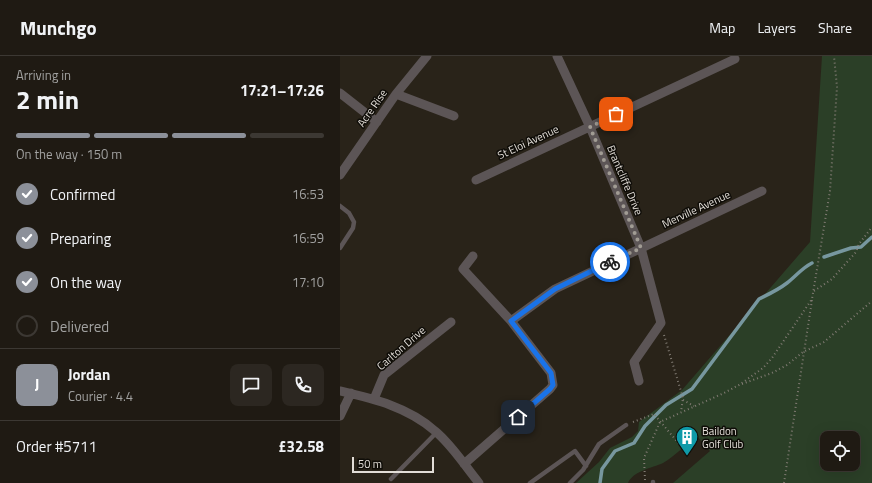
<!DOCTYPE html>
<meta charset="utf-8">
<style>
:root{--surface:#1f1a13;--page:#2c2721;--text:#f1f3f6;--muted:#a1a1a0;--line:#3c3833;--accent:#8c9099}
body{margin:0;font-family:"Titillium Web",sans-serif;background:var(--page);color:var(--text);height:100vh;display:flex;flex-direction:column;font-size:15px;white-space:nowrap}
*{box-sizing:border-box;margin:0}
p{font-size:13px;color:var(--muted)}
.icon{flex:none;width:22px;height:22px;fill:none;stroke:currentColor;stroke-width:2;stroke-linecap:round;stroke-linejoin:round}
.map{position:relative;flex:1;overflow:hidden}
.drawer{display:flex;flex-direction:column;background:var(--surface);width:340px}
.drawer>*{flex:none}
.tools{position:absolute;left:480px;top:375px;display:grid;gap:8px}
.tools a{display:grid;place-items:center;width:40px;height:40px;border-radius:8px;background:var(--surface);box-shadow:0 4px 16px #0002,0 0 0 1px var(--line);font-size:20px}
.scale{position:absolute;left:12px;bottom:10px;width:82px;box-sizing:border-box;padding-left:4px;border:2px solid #e2ddd7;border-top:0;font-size:11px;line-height:14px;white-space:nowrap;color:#e2ddd7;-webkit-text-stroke:3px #0f0d08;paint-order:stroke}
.pin{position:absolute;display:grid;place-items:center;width:34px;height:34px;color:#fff;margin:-17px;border-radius:8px;box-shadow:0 2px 6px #0006}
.courier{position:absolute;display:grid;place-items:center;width:40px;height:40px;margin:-20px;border:3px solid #1a73e8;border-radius:50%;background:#fff;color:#222;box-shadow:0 1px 5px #0007}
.overview em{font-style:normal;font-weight:700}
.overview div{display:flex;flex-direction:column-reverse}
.overview{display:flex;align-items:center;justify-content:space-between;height:68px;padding:0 16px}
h1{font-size:26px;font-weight:700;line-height:30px}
.bar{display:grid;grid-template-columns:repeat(4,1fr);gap:6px 4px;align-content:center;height:48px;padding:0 16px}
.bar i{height:5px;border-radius:3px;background:var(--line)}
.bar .on{background:var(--accent)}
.bar p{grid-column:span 4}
.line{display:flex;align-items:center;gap:10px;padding:0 16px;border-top:1px solid var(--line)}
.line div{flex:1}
.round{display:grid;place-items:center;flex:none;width:42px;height:42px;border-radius:8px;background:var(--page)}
ol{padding:0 16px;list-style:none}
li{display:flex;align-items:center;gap:12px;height:44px}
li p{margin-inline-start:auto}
li .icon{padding:4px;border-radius:50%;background:var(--accent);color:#fff;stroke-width:4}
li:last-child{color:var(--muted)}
li i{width:22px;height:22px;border:2px solid var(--line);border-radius:50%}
header{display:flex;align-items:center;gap:24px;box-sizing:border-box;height:56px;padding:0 20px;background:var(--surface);border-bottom:1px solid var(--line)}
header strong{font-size:19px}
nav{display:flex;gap:22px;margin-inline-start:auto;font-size:14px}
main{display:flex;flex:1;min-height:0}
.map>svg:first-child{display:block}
.green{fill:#2b3f27;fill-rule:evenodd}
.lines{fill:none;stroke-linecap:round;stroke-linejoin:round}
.stream{stroke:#77979f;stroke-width:3.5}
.path{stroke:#817b73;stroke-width:2;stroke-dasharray:1 3;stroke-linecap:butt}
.lane{stroke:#5c5556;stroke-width:4.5}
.street{stroke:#5c5556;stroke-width:9}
.done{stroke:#a19c94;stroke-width:4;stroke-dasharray:0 7.2}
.route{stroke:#1a73e8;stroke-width:5}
.labels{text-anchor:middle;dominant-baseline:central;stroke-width:3;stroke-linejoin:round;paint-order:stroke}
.street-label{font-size:11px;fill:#e2ddd7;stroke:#0f0d08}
.poi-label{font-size:11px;fill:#e2ddd7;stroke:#0f0d08;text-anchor:start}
</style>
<header>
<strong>Munchgo</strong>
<nav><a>Map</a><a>Layers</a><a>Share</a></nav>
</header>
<main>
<section class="drawer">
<div class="overview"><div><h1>2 min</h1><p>Arriving in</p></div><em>17:21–17:26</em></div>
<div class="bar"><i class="on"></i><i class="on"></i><i class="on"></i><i></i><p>On the way · 150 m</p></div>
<ol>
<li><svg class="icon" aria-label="check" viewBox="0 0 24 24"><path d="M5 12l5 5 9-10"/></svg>Confirmed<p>16:53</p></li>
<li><svg class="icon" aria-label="check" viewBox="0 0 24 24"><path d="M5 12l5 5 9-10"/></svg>Preparing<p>16:59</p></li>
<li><svg class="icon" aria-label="check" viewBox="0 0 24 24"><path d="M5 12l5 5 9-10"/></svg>On the way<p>17:10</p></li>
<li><i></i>Delivered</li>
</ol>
<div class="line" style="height:72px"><b class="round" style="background:var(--accent);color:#fff">J</b><div><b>Jordan</b><p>Courier · 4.4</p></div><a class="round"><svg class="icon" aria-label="chat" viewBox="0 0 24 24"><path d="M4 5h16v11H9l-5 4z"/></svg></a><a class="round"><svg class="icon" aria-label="phone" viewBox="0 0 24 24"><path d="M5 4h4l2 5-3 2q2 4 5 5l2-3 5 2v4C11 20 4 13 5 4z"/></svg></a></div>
<div class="line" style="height:52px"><div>Order #5711</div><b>£32.58</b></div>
</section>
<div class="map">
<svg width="532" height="427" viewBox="0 0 532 427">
<rect width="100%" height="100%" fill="#292319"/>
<path class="green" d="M 482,0 L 532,0 L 532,427 L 333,427 L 370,395 L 357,380 C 346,388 335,400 323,407 C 312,412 293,415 288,427 L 236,427 L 259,406 L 270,392 L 292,381 L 298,375 L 299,366 L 342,334 L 470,186 ZM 487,382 L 513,382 L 513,408 L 487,408 Z"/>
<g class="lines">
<path class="stream" d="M 484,201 L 511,192 L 521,191 L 532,181
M 260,427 L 262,413 L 275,395 L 294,387 L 305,370 L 326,349 L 352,333 L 419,243 C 429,238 438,234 447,227 C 456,220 462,212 472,207"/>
<path class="path" d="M 474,235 L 492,223 L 516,196 L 519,188 L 532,171
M 324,279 L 343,342 L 341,356
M 402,328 L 432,317 L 447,309 L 463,296 L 484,286 L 532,245
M 343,344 L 354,350
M 293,366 L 314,358 L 340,389
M 305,424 L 304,402 L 320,366 L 384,337 L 399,329 L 423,312 L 432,302 L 472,243 L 490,135 L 497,31 L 494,0
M 444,427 L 472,244"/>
<path class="lane" d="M 0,150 L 9,157 L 14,166 L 13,172 L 0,192
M 51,423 L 97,376
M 190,427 L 235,395 L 246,410
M 230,427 L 243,414 L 259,388 L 286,369
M 313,427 L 313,426"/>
<path class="street" d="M 217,0 L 250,71 L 301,192 L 321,267 L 294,306 L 299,325
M 0,37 L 37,66
M 56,38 L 114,60
M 0,119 L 56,38 L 87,0
M 136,124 L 395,3
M 171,265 L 215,233 L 422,135
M 0,335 C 34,343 68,351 95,375 C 112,389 125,410 139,427
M 34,343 L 44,319 L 111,266
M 0,360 L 11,337
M 124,408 L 210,333 L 213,329 L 211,317 L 171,265 L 123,213 L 133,200"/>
</g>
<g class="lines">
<path class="done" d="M 270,206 L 301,192 L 250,71 L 276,58"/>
<path class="route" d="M 178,361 L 210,333 L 213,329 L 211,317 L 171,265 L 215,233 L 270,206"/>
</g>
<defs>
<g id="building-pin" transform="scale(1.15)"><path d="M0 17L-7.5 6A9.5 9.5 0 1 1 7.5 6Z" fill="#0f9aa8" stroke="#0f0d08"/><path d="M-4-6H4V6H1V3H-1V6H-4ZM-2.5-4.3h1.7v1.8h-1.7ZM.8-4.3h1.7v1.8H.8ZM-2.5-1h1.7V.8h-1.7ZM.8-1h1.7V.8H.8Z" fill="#fff"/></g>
</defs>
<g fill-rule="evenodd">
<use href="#building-pin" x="347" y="381"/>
</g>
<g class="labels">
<g class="street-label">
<text transform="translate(32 52) rotate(-55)">Acre Rise</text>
<text transform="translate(188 86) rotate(-25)">St Eloi Avenue</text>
<text transform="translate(285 124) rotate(67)">Brantcliffe Drive</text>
<text transform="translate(356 153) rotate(-25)">Merville Avenue</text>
<text transform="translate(61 292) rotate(-41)">Carlton Drive</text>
</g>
<g class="poi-label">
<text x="362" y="375">Baildon<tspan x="362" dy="13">Golf Club</tspan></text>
</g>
</g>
</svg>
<div class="tools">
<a><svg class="icon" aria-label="locate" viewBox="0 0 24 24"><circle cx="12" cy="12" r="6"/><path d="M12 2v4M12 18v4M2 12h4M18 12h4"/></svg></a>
</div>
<div class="scale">50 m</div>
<div class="pin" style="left:276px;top:58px;background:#ea580c"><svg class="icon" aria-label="bag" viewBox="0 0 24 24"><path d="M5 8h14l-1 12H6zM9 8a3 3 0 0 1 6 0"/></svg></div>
<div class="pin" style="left:178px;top:361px;background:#1f2937"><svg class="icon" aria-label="home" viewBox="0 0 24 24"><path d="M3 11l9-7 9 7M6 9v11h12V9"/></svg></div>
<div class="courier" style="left:270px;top:206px"><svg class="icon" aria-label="bike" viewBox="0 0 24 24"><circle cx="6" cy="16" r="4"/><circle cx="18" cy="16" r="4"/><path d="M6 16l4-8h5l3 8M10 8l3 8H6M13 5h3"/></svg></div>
</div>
</main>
